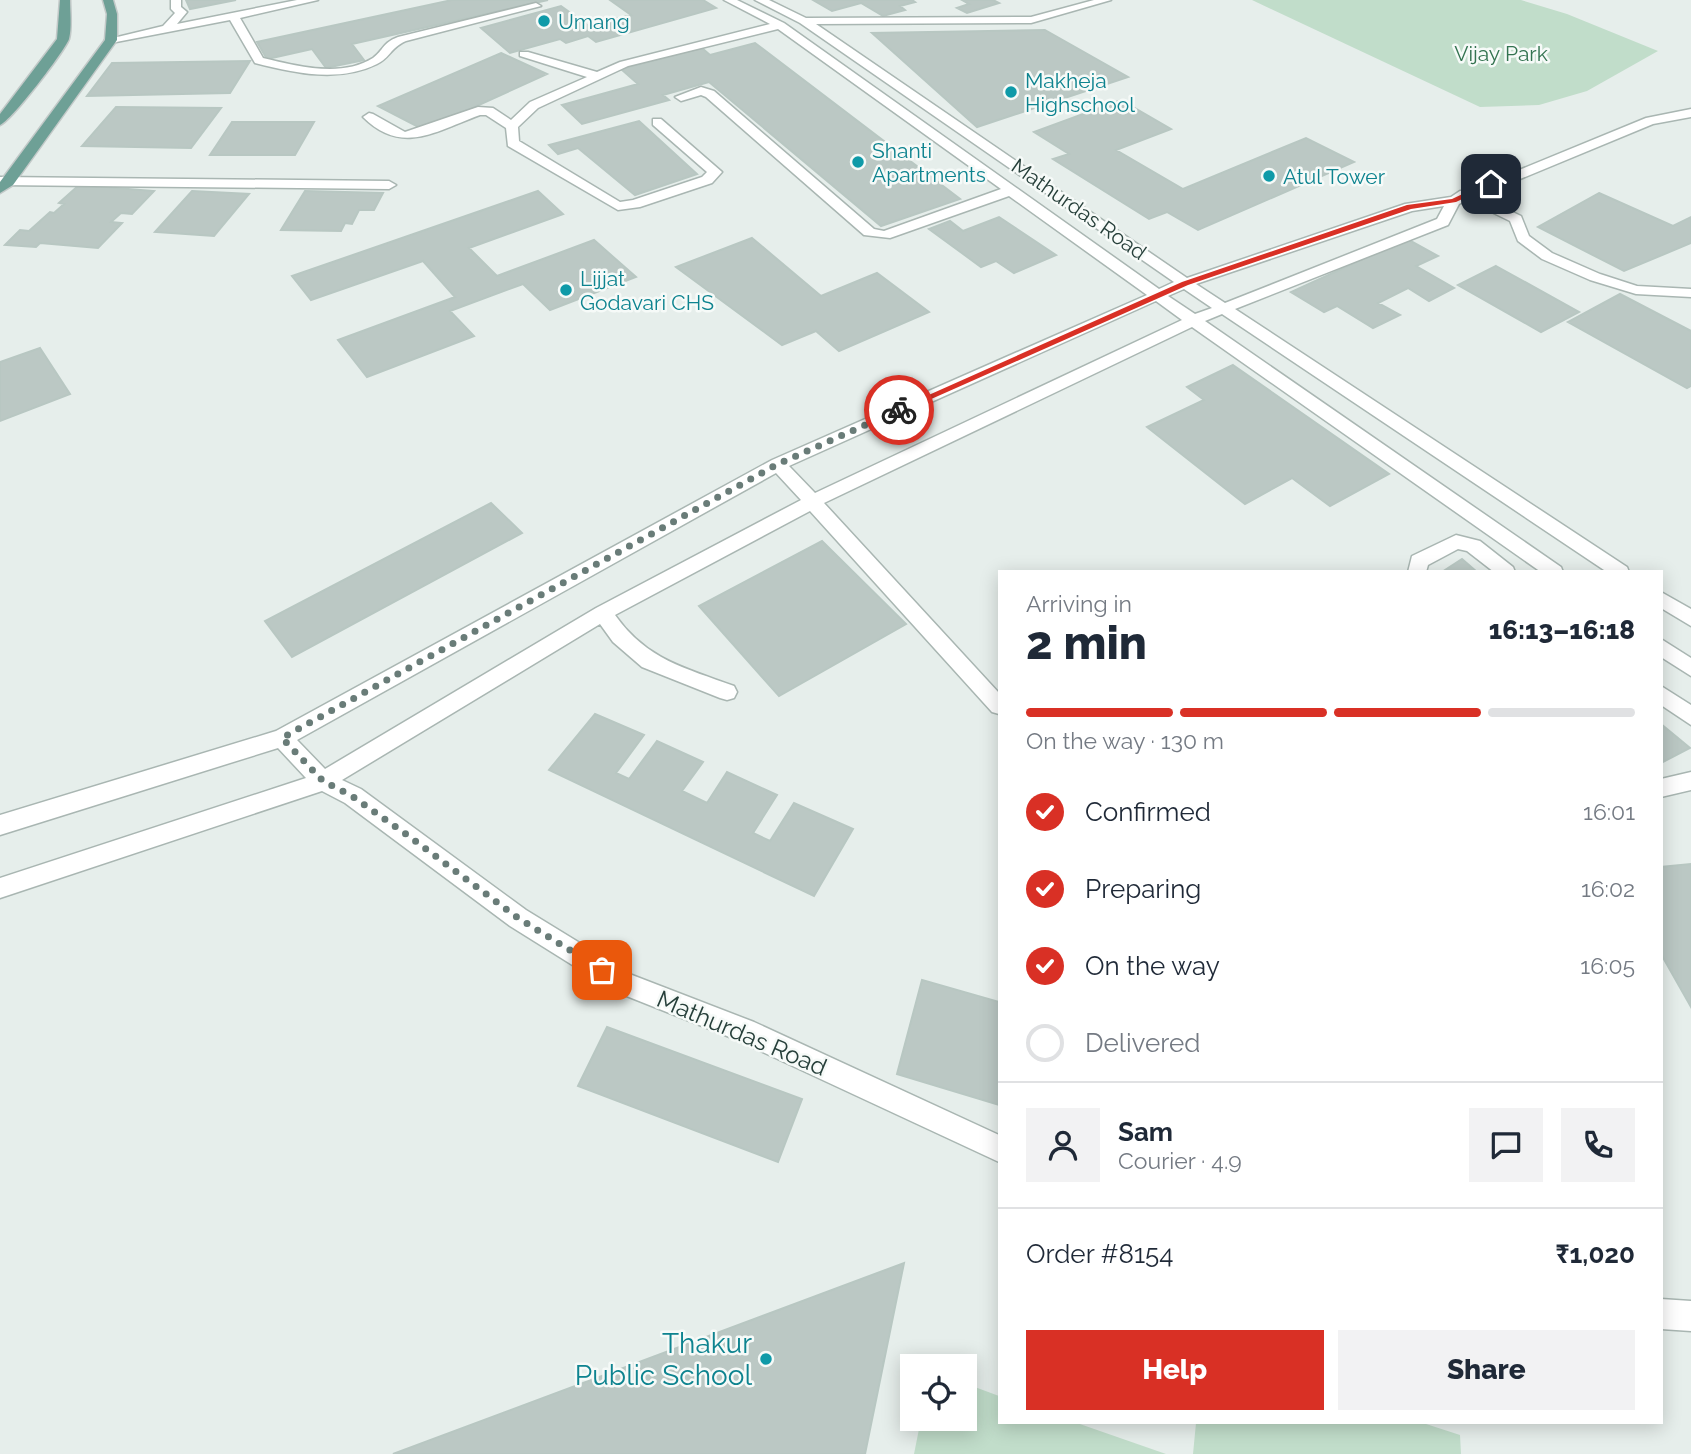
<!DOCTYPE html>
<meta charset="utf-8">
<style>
:root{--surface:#fff;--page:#f2f2f3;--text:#1f2937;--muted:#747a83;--line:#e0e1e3;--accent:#d93025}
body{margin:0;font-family:Raleway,sans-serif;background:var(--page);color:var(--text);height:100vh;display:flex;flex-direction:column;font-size:26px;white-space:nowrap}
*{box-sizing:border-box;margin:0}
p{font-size:23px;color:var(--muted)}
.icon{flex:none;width:38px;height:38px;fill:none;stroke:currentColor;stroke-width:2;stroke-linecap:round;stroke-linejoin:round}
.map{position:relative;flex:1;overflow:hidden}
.drawer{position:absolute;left:998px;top:570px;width:665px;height:854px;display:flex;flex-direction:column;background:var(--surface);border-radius:0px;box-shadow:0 4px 18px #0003}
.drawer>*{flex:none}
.buttons{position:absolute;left:900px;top:1354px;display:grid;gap:14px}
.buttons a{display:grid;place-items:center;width:77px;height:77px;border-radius:0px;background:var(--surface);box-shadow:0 4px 18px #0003;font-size:35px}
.pin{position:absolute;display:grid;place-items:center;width:60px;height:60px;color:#fff;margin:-30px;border-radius:14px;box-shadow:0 4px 10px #0006}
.courier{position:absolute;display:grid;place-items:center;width:70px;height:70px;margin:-35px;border:5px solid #d93025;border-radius:50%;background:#fff;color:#222;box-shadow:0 2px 9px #0007}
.overview em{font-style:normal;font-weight:800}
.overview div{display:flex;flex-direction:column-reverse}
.overview{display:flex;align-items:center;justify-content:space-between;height:119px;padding:0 28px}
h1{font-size:46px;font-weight:800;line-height:52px}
.bar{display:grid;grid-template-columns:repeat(4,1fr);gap:10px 7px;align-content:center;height:84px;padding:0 28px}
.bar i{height:9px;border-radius:5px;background:var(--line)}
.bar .current{background:var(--accent)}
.bar p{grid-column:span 4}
.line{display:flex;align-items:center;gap:18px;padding:0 28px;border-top:2px solid var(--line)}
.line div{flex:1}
.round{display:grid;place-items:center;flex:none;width:74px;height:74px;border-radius:0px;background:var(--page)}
ol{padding:0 28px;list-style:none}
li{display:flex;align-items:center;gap:21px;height:77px}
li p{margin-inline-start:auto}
li .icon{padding:7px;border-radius:50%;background:var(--accent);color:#fff;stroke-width:4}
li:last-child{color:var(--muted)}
li i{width:38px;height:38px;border:4px solid var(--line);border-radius:50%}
.button{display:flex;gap:14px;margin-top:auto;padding:14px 28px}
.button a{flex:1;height:80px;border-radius:0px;background:var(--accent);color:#fff;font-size:28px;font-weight:800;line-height:80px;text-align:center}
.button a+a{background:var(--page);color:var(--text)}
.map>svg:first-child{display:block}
.green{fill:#c1ddca}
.building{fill:#bbc8c4;stroke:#b8c7c2;stroke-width:2}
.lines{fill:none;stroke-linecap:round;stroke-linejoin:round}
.minor-casing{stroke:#a9b6b2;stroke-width:3}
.major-casing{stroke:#c2c9c8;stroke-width:3}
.minor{fill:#fff;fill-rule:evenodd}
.major{fill:#6ea096;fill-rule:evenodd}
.route{fill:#d93025}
.done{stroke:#697c78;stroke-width:7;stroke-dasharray:0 12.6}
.culture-dot{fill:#0f9aa8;stroke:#f6faf8;stroke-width:2.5}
.labels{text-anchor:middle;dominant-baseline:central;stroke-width:5;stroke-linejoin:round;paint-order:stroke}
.far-culture-label{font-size:21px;fill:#0d838f;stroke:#f6faf8;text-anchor:start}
.far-park-label{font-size:21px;fill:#337350;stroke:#f6faf8}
.far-street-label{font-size:21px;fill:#263f3a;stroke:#f6faf8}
.street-label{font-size:24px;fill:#263f3a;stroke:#f6faf8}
.near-culture-label{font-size:28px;fill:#0d838f;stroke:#f6faf8;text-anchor:end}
</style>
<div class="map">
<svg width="1691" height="1454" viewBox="0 0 1691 1454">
<rect width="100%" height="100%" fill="#e6eeeb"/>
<path class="green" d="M 1252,0 L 1521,0 L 1567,14 L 1658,51 L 1587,91 L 1539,105 L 1480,107 Z
M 964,1383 L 999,1396 L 999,1423 L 1077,1423 L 1166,1454 L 914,1454 L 921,1419 L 964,1419 Z
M 1196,1423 L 1423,1423 L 1460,1435 L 1461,1454 L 1193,1454 Z"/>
<path class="building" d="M 186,0 L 236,0 L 190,9 Z
M 452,0 L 548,0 L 352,44 L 364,60 L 326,68 L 312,49 L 267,59 L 257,42 Z
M 610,0 L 703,0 L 716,8 L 596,42 L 588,36 L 566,43 L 560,39 L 510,53 L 481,28 L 561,6 L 589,26 L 631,15 Z
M 813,0 L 912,0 L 915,2 L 900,6 L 905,10 L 883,16 L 861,3 L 832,11 Z
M 962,0 L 993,0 L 999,3 L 967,13 L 957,8 L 969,4 Z
M 1045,30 L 1128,77 L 977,127 L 872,33 Z
M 755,43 L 960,199 L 881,226 L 709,82 L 663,95 L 669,100 L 582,124 L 562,105 L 638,84 L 621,69 L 702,48 L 710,55 Z
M 501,53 L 547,74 L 424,130 L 378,106 Z
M 250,61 L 230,93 L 87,96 L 112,63 Z
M 1121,100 L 1171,129 L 1116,150 L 1183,189 L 1306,138 L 1354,162 L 1198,230 L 1167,212 L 1149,219 L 1053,159 L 1069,154 L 1034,132 Z
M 116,107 L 221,108 L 191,148 L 82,146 Z
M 639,121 L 697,174 L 635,195 L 578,148 L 558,154 L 549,145 Z
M 232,122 L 314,122 L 295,155 L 210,155 Z
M 79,185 L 154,191 L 132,214 L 121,213 L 111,222 L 122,223 L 98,248 L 40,243 L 36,247 L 5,245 L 20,230 L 29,231 L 50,212 L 54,213 L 64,204 L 59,203 Z
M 192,191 L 249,194 L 214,236 L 155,232 Z
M 305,191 L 383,193 L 374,210 L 359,210 L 352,224 L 345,223 L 341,231 L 281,230 Z
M 538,191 L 563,214 L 469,248 L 497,276 L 594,240 L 636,277 L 550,310 L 523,284 L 450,311 L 474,336 L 367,377 L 338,340 L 455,297 L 423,261 L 311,300 L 292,276 Z
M 1599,193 L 1673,226 L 1691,217 L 1691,243 L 1624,271 L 1538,227 Z
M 999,217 L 1056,255 L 1014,273 L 996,261 L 981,267 L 929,229 L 950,221 L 963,231 Z
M 752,238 L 821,296 L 877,273 L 929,312 L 839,351 L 816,331 L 782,345 L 676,267 Z
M 1407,239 L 1438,256 L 1416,266 L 1454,288 L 1429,301 L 1408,288 L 1378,303 L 1400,315 L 1373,328 L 1337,306 L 1324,312 L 1291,292 Z
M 1496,266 L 1579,312 L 1541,332 L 1458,285 Z
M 1620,294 L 1691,331 L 1691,386 L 1687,388 L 1568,322 Z
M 40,348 L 70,394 L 0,421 L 0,362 Z
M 1233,365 L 1389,474 L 1330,506 L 1292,478 L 1245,504 L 1147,427 L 1204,400 L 1187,387 Z
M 491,503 L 522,533 L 292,657 L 265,621 Z
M 822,541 L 906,624 L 779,696 L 699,606 Z
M 1462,559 L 1477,572 L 1442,572 Z
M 595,714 L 644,735 L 616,773 L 629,779 L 657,741 L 703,762 L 682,791 L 707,803 L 727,772 L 777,795 L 753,833 L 770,841 L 794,803 L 853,829 L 814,896 L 549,770 Z
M 1661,724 L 1690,748 L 1661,763 Z
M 1691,864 L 1691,1007 L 1661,954 L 1661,867 Z
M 922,980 L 999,1002 L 999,1105 L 897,1074 Z
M 607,1027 L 802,1099 L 778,1162 L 578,1086 Z
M 904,1263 L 865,1454 L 393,1454 Z"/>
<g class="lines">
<g class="minor-casing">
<path id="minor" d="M 171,0 L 181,0 L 181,7 L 187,12 L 177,24 L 297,0 L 318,0 L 240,18 L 263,58 C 296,66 342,78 373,58 C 384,50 382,43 398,37 L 536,3 L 541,6 L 406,41 C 390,48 390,58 377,64 C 339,83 294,73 255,63 L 230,20 L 111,43 L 105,40 L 163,26 L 175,13 L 171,9 Z
M 724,0 L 737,0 L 784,23 L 1159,289 L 1174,282 L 800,23 L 755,0 L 769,0 L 806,18 L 1031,17 L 1094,0 L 1111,0 L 1031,23 L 816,24 L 1187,278 L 1405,204 L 1451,197 L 1460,191 L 1468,191 L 1646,118 L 1691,109 L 1691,117 L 1653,124 L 1479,196 L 1521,216 L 1529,236 L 1552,253 L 1600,274 L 1637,286 L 1691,289 L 1691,297 L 1636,294 L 1590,280 L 1542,259 L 1518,241 L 1510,221 L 1467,200 L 1459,204 L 1448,225 L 1235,309 L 1627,567 L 1629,572 L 1607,572 L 1222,314 L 1205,321 L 1561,567 L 1563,572 L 1541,572 L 1192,327 L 824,503 L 999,693 L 999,714 L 992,712 L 810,511 L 615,615 C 647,660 685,668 734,686 L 737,692 L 734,698 L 727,700 L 720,698 L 642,667 L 613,642 L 600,624 L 342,780 L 361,789 L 526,910 L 632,975 L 754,1022 L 999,1135 L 999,1162 L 737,1040 L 614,991 L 510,926 L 345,803 L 322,791 L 0,898 L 0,878 L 306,778 L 278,748 L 0,835 L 0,815 L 276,731 L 772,460 L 1147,295 L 1009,196 L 890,238 L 864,235 L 706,97 L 701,95 L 681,101 L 675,97 L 701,87 L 714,91 L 874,229 L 884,231 L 1001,189 L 778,29 L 628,66 L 538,108 L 518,127 L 519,141 L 620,202 L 633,200 L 702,177 L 707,172 L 653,125 L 653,119 L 661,119 L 722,172 L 712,183 L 640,207 L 618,210 L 508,146 L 506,128 L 486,115 L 480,115 C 436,131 402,156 363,117 L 369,113 L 373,114 L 405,132 L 478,107 L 493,108 L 511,120 L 530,102 L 587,77 L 520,56 L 520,52 L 528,52 L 597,72 L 620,62 L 770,24 ZM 1444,206 L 1437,219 L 1225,303 L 1196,284 L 1412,211 ZM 1184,289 L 1212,308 L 1195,314 L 1168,296 ZM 1156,301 L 1182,320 L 815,493 L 789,466 ZM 776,473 L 801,500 L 596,608 L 325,769 L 297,740 Z
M 0,177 L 389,181 L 396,185 L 389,189 L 0,185 Z
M 1456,535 L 1480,541 L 1513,567 L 1515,572 L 1494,572 L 1467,551 L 1458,549 L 1428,565 L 1426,572 L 1408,572 L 1412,556 Z
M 1661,592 L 1691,609 L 1691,626 L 1661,608 Z
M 1661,639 L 1691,658 L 1691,676 L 1661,657 Z
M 1661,686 L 1691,705 L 1691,725 L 1661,705 Z
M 1691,772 L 1691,790 L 1661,797 L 1661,779 Z
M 1661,1299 L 1691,1301 L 1691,1331 L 1661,1329 Z"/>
</g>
<g class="major-casing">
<path id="major" d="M 60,0 L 70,0 C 70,11 72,28 69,39 C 64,52 11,121 0,125 L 0,114 L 57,39 Z
M 103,0 L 113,0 L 117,14 L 117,40 L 13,185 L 0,193 L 0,182 L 105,40 L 107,14 Z"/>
</g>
<use href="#minor" class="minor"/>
<use href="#major" class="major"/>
</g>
<path class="route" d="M 1488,182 L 1494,184 L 1456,202 L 1411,209 L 1188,285 L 902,412 L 895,410 L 1182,282 L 1407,205 L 1452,199 Z"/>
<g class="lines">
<path class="done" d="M 602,970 L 518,918 L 406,834 L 352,796 L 323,781 L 282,738 L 778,464 L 899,410"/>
</g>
<g class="culture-dot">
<circle cx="544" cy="21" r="7"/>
<circle cx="1011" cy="92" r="7"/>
<circle cx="858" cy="162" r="7"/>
<circle cx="1269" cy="176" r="7"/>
<circle cx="566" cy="290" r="7"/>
<circle cx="766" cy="1359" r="7"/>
</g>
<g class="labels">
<g class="far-culture-label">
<text x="558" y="21">Umang</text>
<text x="1025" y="80">Makheja<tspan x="1025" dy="24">Highschool</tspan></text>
<text x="872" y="150">Shanti<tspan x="872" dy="24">Apartments</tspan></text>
<text x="1283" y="176">Atul Tower</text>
<text x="580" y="278">Lijjat<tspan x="580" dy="24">Godavari CHS</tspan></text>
</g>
<g class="far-park-label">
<text x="1501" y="53">Vijay Park</text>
</g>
<g class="far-street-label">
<text transform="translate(1079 209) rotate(35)">Mathurdas Road</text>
</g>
<g class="street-label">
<text transform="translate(742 1033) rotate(23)">Mathurdas Road</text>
</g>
<g class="near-culture-label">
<text x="752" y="1343">Thakur<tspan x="752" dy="32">Public School</tspan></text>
</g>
</g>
</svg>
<div class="buttons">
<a><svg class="icon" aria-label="locate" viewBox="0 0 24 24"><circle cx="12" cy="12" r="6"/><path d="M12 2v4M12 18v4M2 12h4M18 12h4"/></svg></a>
</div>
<div class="pin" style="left:602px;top:970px;background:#ea580c"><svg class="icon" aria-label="bag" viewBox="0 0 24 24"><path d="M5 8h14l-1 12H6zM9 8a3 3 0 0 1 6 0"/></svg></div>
<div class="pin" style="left:1491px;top:184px;background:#1f2937"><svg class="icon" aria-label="home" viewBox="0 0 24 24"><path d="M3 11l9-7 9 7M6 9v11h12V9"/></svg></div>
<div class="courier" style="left:899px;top:410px"><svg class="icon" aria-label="bike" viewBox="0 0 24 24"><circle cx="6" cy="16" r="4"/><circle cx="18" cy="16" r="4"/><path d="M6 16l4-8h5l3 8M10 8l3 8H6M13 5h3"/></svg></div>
<section class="drawer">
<div class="overview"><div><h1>2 min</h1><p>Arriving in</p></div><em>16:13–16:18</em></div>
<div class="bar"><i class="current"></i><i class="current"></i><i class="current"></i><i></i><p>On the way · 130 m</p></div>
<ol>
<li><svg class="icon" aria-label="check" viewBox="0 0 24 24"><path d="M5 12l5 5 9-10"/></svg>Confirmed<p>16:01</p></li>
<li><svg class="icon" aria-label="check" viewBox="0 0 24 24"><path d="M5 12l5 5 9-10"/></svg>Preparing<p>16:02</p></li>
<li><svg class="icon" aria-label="check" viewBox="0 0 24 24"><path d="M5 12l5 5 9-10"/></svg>On the way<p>16:05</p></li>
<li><i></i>Delivered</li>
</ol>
<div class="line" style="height:126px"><a class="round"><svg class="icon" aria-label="person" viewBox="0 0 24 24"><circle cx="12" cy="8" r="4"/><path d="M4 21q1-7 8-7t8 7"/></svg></a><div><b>Sam</b><p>Courier · 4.9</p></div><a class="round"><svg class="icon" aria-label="chat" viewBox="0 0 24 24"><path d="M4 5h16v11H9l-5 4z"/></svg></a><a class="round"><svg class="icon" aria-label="phone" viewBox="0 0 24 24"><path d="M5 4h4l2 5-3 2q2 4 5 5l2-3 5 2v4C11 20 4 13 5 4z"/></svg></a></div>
<div class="line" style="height:91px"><div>Order #8154</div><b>₹1,020</b></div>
<div class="button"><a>Help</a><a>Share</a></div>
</section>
</div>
